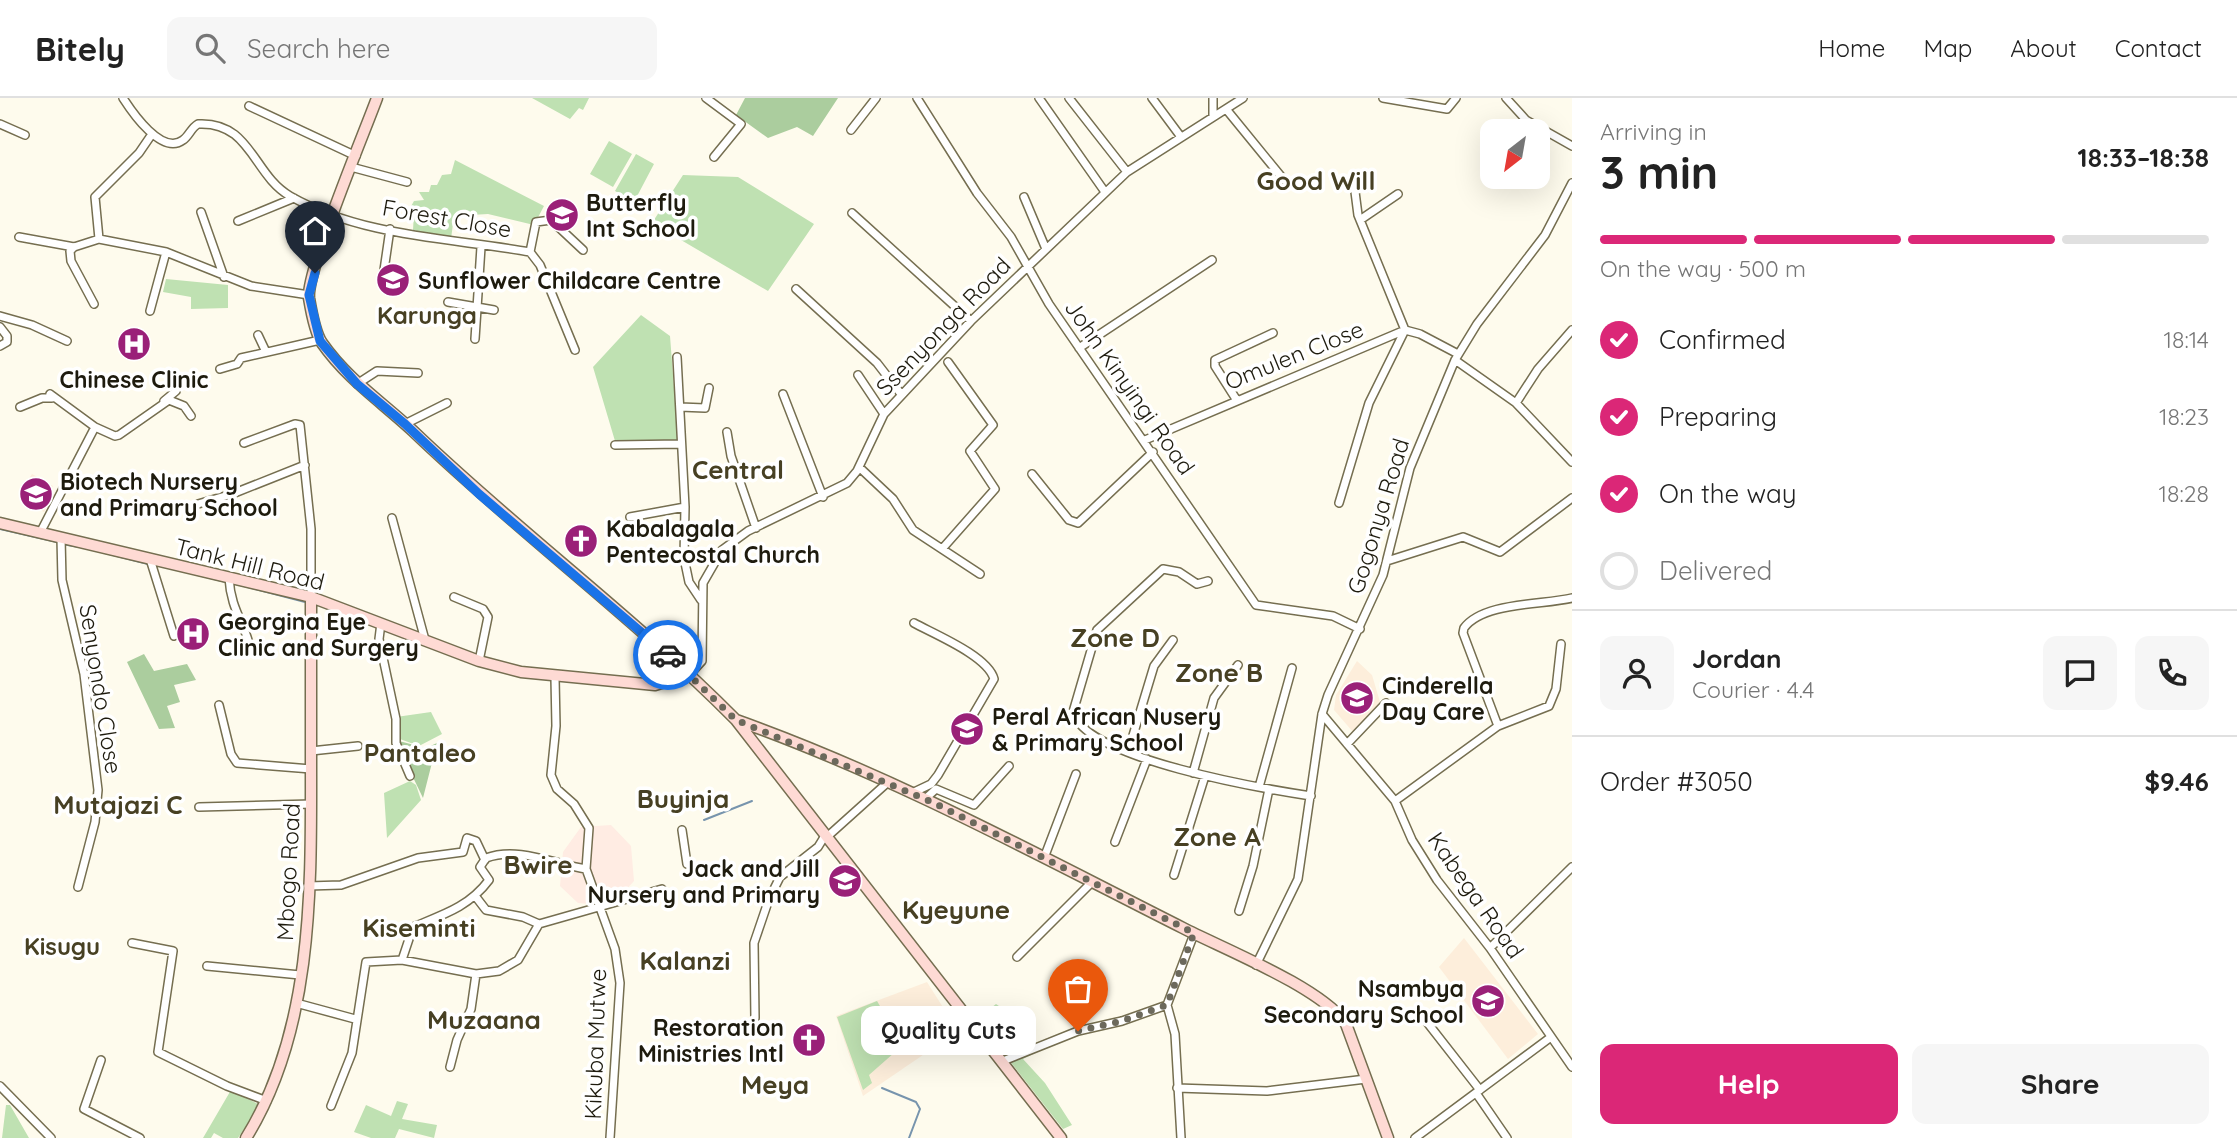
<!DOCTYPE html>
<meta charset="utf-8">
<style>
:root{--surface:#fff;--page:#f6f6f6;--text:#222;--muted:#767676;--line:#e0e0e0;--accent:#db2777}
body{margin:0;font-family:Quicksand,sans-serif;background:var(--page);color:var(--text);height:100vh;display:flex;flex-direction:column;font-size:26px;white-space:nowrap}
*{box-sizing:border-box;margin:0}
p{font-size:23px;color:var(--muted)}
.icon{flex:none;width:38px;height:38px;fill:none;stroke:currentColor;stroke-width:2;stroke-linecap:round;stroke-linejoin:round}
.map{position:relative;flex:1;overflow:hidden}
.drawer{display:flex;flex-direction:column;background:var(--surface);width:665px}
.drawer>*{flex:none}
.needle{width:46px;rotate:211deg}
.buttons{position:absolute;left:1480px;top:21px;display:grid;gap:14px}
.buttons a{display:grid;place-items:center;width:70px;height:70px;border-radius:14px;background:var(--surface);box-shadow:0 7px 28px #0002;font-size:35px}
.pin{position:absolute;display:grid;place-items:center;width:60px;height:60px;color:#fff;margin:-72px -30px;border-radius:50% 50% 50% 0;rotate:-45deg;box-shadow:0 0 7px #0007}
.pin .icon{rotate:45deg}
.courier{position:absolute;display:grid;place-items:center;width:70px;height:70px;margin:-35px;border:5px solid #1a73e8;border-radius:50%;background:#fff;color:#222;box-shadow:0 2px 9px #0007}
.bubble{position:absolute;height:49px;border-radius:14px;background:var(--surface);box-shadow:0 7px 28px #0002;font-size:23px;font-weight:700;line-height:49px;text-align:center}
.headline em{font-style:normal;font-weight:700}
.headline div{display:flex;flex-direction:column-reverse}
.headline{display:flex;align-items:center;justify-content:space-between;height:119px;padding:0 28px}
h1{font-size:46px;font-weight:700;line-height:52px}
.bar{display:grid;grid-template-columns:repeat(4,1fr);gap:10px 7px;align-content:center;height:84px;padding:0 28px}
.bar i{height:9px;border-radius:5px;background:var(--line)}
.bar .on{background:var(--accent)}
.bar p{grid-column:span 4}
.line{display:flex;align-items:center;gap:18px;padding:0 28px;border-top:2px solid var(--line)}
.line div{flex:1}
.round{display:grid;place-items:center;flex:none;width:74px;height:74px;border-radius:14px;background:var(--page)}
ol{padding:0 28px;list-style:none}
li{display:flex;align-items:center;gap:21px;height:77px}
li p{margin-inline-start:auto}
li .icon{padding:7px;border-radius:50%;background:var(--accent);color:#fff;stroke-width:4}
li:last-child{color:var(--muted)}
li i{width:38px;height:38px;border:4px solid var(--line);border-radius:50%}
.action{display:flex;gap:14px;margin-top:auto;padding:14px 28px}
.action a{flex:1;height:80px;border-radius:14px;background:var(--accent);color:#fff;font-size:28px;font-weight:700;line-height:80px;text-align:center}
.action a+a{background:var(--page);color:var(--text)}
header{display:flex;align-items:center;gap:42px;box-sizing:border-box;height:98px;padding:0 35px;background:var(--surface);border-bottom:2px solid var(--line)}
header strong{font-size:33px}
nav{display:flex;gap:38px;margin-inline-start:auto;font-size:24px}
.search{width:490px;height:63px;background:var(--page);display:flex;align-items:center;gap:18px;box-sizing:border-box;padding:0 24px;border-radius:14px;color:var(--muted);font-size:26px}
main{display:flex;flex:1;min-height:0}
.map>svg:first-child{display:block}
.commercial{fill:#ffece3}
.education{fill:#fdeedb}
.green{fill:#bfe1b2}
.forest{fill:#abcd9e}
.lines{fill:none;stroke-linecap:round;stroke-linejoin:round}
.stream{stroke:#7794ad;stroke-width:2}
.street-casing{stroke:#756e50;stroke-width:10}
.secondary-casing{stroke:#756e50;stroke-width:13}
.street{stroke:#fff;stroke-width:7}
.secondary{stroke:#fedad4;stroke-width:10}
.done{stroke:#6c695c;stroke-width:7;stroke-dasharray:0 12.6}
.route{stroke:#1a73e8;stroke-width:9}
.labels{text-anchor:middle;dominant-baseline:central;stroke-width:7;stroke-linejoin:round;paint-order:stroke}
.poi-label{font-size:23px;font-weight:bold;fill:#1e1b0e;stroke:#fff;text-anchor:start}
.street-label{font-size:23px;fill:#1e1b0e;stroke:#fff}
.neighbourhood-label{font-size:24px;font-weight:bold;fill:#474023;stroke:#fff}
.quarter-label{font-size:26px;font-weight:bold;fill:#474023;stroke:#fff}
</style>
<header>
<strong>Bitely</strong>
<div class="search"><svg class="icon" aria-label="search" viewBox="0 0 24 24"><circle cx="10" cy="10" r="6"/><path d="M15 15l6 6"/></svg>Search here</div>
<nav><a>Home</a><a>Map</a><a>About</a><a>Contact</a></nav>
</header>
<main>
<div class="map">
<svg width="1572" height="1040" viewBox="0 0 1572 1040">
<rect width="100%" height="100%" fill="#fefbed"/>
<path class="commercial" d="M 611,727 L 631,748 L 634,783 L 611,808 L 578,805 L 560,788 L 563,754 L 581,729 Z"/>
<path class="education" d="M 32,376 L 53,388 L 49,394 L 55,397 L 44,414 L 38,411 L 49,393 L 40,388 L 31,402 L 20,395 Z
M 1357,563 L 1372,577 L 1380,604 L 1353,634 L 1334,612 L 1336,597 Z
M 1464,840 L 1538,936 L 1508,961 L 1439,869 Z
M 927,884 L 958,933 L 863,998 L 836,918 Z"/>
<path class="green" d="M 532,0 L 589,0 L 583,12 L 579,10 L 570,21 Z
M 609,43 L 632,56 L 613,89 L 590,76 Z
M 636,56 L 654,66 L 634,104 L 615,93 Z
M 455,62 L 544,108 L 534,127 L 488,116 L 454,118 L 451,141 L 413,132 L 414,115 L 410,110 L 414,103 L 424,102 L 419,94 L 429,94 L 431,87 L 437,87 L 442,77 L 451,76 Z
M 683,77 L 738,79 L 814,126 L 768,193 L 652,125 Z
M 166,181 L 228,187 L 228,210 L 191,211 L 191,199 L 163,194 Z
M 641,217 L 670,238 L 678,342 L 615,343 L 593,269 Z
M 431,614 L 442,636 L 419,648 L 400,641 L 396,619 Z
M 410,683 L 416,687 L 421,702 L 387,740 L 384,695 Z
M 877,903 L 903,947 L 869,977 L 872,985 L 863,992 L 837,919 Z
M 996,906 L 1009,915 L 1012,925 L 1021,923 L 1036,945 L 1031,948 L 1033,956 L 1023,961 L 1045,985 L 1072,1027 L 1063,1031 L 977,921 Z
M 231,992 L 260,1007 L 238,1040 L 223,1040 L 214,1035 L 211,1040 L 203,1040 Z
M 397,1003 L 408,1006 L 402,1021 L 437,1027 L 434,1040 L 399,1031 L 395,1040 L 371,1040 L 354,1034 L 366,1007 L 391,1018 Z
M 6,1007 L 10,1007 L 29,1040 L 2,1040 Z"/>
<path class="forest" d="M 745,0 L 838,0 L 813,38 L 797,29 L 768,40 L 736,17 Z
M 144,556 L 154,573 L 187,566 L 196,582 L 174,587 L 180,604 L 167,608 L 175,630 L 159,631 L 127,564 Z
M 399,643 L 426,650 L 437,645 L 423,700 L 397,646 Z"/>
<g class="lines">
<path class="stream" d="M 0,431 L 57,444
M 62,446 L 79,449
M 105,455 L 148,466
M 194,476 L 226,484
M 232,485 L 305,504
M 704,722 L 752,703
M 882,990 L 916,1004 L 920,1011 L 909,1040"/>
<g class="street-casing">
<path id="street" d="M 123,0 C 132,14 162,58 183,42 C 189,38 191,30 198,26 C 251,23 253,77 290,98 C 362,139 451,140 530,154 L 540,167 L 575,252
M 706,0 L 741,26 L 714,59
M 917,0 L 977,95 L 1011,139 L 1049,206 L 1256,507 L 1333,518 L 1360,531
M 1039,0 L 1105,94
M 1069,0 L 1127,74
M 1152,0 L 1181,39
M 1213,0 L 1213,19
M 1383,0 L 1447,11 L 1456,0
M 1506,0 L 1526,22 L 1572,48
M 249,8 L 356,58
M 1226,11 L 1284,82
M 0,26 L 25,37
M 851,32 L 876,0
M 351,69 L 407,84
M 1024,99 L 1046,151
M 201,114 L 224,179
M 852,115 L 971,223
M 1360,122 L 1398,96
M 238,123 L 294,100
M 19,139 L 74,149 L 99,141 L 166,154 L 251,188 L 309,197
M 99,141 L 95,99 L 139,55 L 152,36
M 74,149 L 70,153 L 71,163 L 94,206
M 530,154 L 536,124 L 551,122 L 583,152
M 382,186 L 390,131
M 796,191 L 877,265 L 901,296
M 448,204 L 494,212
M 150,213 L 166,154
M 0,218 L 32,227 L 67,243
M 0,229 L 7,238 L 7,244 L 0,248
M 258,237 L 266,254
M 475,241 L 481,149
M 1079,250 L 1212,162
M 677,259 L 685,409 L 684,460 L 689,484 L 701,502
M 1455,262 L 1516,305 L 1572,364
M 220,271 L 237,266 L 241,260 L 320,242
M 858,277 L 884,316
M 357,286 L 377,273 L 418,275
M 50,296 L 95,329
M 783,296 L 823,399
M 1236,301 L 1215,268 L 1215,262 L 1273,235
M 164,303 L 176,293
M 1516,305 L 1538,271 L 1572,232
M 20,309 L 42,300 L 52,300
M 680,309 L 705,310 L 709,290
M 405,326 L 447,305
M 727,334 L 731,358 L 756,430
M 1145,342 L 1405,232 L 1420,236 L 1458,256
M 244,345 L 295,326 L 300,327 L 311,431 L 311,499
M 615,347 L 681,346
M 859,369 L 893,401 L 913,432 L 980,476
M 1032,376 L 1069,422 L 1078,425 L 1153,354
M 1339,405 L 1369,305 L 1405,232 L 1358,117 L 1354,86
M 198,406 L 232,396 L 305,367
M 630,419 L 685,409
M 392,420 L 425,542
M 40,435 L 95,329 L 115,338 L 119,337 L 169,302 L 184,308 L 191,318
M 61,440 L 62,482 L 84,576 L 98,692 L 95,724 L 78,789
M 942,451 L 995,391 L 970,353 L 993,327 L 948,264
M 150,461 L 174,538
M 1387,463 L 1463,439 L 1500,454 L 1572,400
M 229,480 C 231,514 246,525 251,554
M 1208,483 L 1197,486 L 1179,474 L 1163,471 L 1097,532 L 1073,614 C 1085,661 1265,691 1311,698
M 454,499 L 483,511 L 488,519 L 479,563
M 381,525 L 379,541 L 396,621 L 396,645 L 410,678
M 690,576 L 702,563 L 703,485 L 722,452 L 748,433 L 847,385 L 857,373 L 884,316 L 971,223 L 1127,74 L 1243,0
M 555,580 L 556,628 L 551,677 L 557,691 L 574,706 L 589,730 L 586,771 L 615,851 L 620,885 L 610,1040
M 219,607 L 231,656 L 237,665 L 311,671
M 1322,616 L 1395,703 L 1412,742 L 1437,782 L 1490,850 L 1572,969
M 1498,628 L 1463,535 L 1464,530 C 1483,504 1543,507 1572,500
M 1347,646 L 1386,605
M 311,653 L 358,648
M 1128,654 L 1154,568 L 1173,542
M 1193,675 L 1214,600 L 1238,567
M 1259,689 L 1292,570
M 912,695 L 931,686 L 938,677 L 994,581 C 988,558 934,536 914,525
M 925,701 L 936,691 L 974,707 L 1009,668
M 1395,703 L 1498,628 L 1549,608 L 1556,591 L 1561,546
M 199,709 L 312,706
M 682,732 L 687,766
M 828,738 L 887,685
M 1115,744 L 1147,661
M 1044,760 L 1076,676
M 1174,777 L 1205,678
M 308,788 L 341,787 L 418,760 L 463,754 L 467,740 L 476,743 L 485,762
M 476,799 L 486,812 L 523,819 L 539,826
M 1239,813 L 1253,768 L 1269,691
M 132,845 L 173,853 L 158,954 L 227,988 L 267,1003
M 1490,850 L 1572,769
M 1017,859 L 1092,784
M 402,862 L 413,829 C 442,817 469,809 489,782 L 480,769 L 486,760 C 518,748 554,766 586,771
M 1256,867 L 1298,781 L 1322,616 L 1328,597 L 1383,477 L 1410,370 L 1455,262 L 1477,226 L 1545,137 L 1572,85
M 207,868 L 300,877
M 296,905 L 355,921
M 1419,914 L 1480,992
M 755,920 L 754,845 L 769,801 L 780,779 L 818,749 L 826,736
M 101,962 L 84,1011 L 140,1040
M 1003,963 L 1078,933 L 1122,923 L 1167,907
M 450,969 L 457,942 L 471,911 L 476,876
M 0,988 L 51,1040
M 1177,990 L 1267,993 L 1366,981
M 1476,995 L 1507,1040
M 331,1008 L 352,955 L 366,864 L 402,862 L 476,876 L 499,873 L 518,862 L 539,826 L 662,791
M 1181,1040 L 1175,936 L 1167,907 L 1194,836
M 1415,1040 L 1551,939"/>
</g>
<g class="secondary-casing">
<path id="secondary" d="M 377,0 C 365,33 306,174 309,200 C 311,212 315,235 322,245 C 347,281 382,304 413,333 C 517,433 634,519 736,622 L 1061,1040
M 0,425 L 311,499 L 479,563 L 521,574 L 655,587 L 690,576
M 736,622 C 891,677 1036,756 1183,830 C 1224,851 1322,890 1346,926 L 1388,1040
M 246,1040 C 315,929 311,785 311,658 C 311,605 311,552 311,499"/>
</g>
<use href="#street" class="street"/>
<use href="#secondary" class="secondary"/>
</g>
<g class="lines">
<path class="done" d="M 668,557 L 736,622 L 932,704 L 1194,835 L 1167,907 L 1122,923 L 1078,933"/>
<path class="route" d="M 315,175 L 309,197 L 320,243 L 357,286 L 405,326 L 479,396 L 668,557"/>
</g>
<defs>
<g id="school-disc" transform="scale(1.75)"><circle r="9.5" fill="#9a2078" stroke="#fff"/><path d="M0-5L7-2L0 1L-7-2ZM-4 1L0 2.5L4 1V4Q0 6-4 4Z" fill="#fff"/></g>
<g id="hospital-disc" transform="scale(1.75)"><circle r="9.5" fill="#9a2078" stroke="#fff"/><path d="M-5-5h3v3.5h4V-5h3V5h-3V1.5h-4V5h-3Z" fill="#fff"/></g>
<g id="church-disc" transform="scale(1.75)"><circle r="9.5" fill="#9a2078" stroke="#fff"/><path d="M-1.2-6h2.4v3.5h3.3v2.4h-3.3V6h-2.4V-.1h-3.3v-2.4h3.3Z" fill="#fff"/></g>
</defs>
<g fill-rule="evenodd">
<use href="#school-disc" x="562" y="117"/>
<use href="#school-disc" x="393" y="182"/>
<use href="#hospital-disc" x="134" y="246"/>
<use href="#school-disc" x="36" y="396"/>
<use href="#church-disc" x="581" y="443"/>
<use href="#hospital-disc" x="193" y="536"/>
<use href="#school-disc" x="1357" y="600"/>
<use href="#school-disc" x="967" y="631"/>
<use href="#school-disc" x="845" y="783"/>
<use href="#school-disc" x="1488" y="903"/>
<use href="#church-disc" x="809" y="942"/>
</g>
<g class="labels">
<g class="poi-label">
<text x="586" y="104">Butterfly<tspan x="586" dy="26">Int School</tspan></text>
<text x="418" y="182">Sunflower Childcare Centre</text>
<text x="134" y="281" text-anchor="middle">Chinese Clinic</text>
<text x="60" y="383">Biotech Nursery<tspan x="60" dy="26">and Primary School</tspan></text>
<text x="606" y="430">Kabalagala<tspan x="606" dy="26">Pentecostal Church</tspan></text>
<text x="218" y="523">Georgina Eye<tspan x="218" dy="26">Clinic and Surgery</tspan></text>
<text x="1382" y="587">Cinderella<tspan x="1382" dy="26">Day Care</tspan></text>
<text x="992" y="618">Peral African Nusery<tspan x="992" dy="26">&amp; Primary School</tspan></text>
<text x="820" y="770" text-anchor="end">Jack and Jill<tspan x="820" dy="26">Nursery and Primary</tspan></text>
<text x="1464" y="890" text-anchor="end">Nsambya<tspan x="1464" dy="26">Secondary School</tspan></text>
<text x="784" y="929" text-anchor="end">Restoration<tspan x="784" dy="26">Ministries Intl</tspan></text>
</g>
<g class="street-label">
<text transform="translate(447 120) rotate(10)">Forest Close</text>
<text transform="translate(943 228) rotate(-46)">Ssenyonga Road</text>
<text transform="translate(1294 257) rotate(-22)">Omulen Close</text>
<text transform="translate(1130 289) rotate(55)">John Kinyingi Road</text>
<text transform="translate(1378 418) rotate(-73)">Gogonya Road</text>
<text transform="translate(250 466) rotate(14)">Tank Hill Road</text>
<text transform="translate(101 591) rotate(81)">Senyondo Close</text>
<text transform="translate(288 774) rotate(-87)">Mbogo Road</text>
<text transform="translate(1476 797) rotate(55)">Kabega Road</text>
<text transform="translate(595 946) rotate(-88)">Kikuba Mutwe</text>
</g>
<g class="neighbourhood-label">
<text x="427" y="217">Karunga</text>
<text x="62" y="848">Kisugu</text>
</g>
<g class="quarter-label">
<text x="1316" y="82">Good Will</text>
<text x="738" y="371">Central</text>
<text x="1115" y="539">Zone D</text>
<text x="1219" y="574">Zone B</text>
<text x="420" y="654">Pantaleo</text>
<text x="683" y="700">Buyinja</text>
<text x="118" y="706">Mutajazi C</text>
<text x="1217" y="738">Zone A</text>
<text x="538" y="766">Bwire</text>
<text x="956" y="811">Kyeyune</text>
<text x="419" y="829">Kiseminti</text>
<text x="685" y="862">Kalanzi</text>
<text x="484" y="921">Muzaana</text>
<text x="775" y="986">Meya</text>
</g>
</g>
</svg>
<div class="buttons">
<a><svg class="needle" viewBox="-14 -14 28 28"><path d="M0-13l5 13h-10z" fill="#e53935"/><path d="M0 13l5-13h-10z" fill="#767676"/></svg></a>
</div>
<div class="pin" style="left:1078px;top:933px;background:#ea580c"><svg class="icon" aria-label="bag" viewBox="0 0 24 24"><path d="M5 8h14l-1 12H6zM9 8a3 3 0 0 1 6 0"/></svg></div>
<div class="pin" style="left:315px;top:175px;background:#1f2937"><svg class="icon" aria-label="home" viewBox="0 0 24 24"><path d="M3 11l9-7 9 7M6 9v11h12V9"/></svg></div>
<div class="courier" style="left:668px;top:557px"><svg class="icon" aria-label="car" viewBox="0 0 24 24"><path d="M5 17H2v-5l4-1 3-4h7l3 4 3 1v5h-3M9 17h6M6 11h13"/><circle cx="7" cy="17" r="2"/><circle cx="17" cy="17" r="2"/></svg></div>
<div class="bubble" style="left:861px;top:908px;width:175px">Quality Cuts</div>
</div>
<section class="drawer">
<div class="headline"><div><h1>3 min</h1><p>Arriving in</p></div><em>18:33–18:38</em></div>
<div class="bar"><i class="on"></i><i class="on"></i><i class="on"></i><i></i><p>On the way · 500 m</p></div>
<ol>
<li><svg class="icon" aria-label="check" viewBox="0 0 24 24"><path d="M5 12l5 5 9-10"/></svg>Confirmed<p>18:14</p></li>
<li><svg class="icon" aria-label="check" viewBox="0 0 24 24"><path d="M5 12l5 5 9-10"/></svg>Preparing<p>18:23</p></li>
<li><svg class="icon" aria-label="check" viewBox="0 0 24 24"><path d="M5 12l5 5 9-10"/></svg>On the way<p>18:28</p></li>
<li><i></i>Delivered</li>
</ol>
<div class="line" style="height:126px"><a class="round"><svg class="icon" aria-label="person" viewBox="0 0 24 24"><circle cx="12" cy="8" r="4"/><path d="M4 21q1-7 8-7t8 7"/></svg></a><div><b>Jordan</b><p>Courier · 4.4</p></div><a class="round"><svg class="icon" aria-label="chat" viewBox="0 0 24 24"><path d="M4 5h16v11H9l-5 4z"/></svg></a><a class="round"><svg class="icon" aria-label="phone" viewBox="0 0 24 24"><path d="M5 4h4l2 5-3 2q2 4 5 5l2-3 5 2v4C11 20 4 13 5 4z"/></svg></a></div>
<div class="line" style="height:91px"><div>Order #3050</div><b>$9.46</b></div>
<div class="action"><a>Help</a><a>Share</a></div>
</section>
</main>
